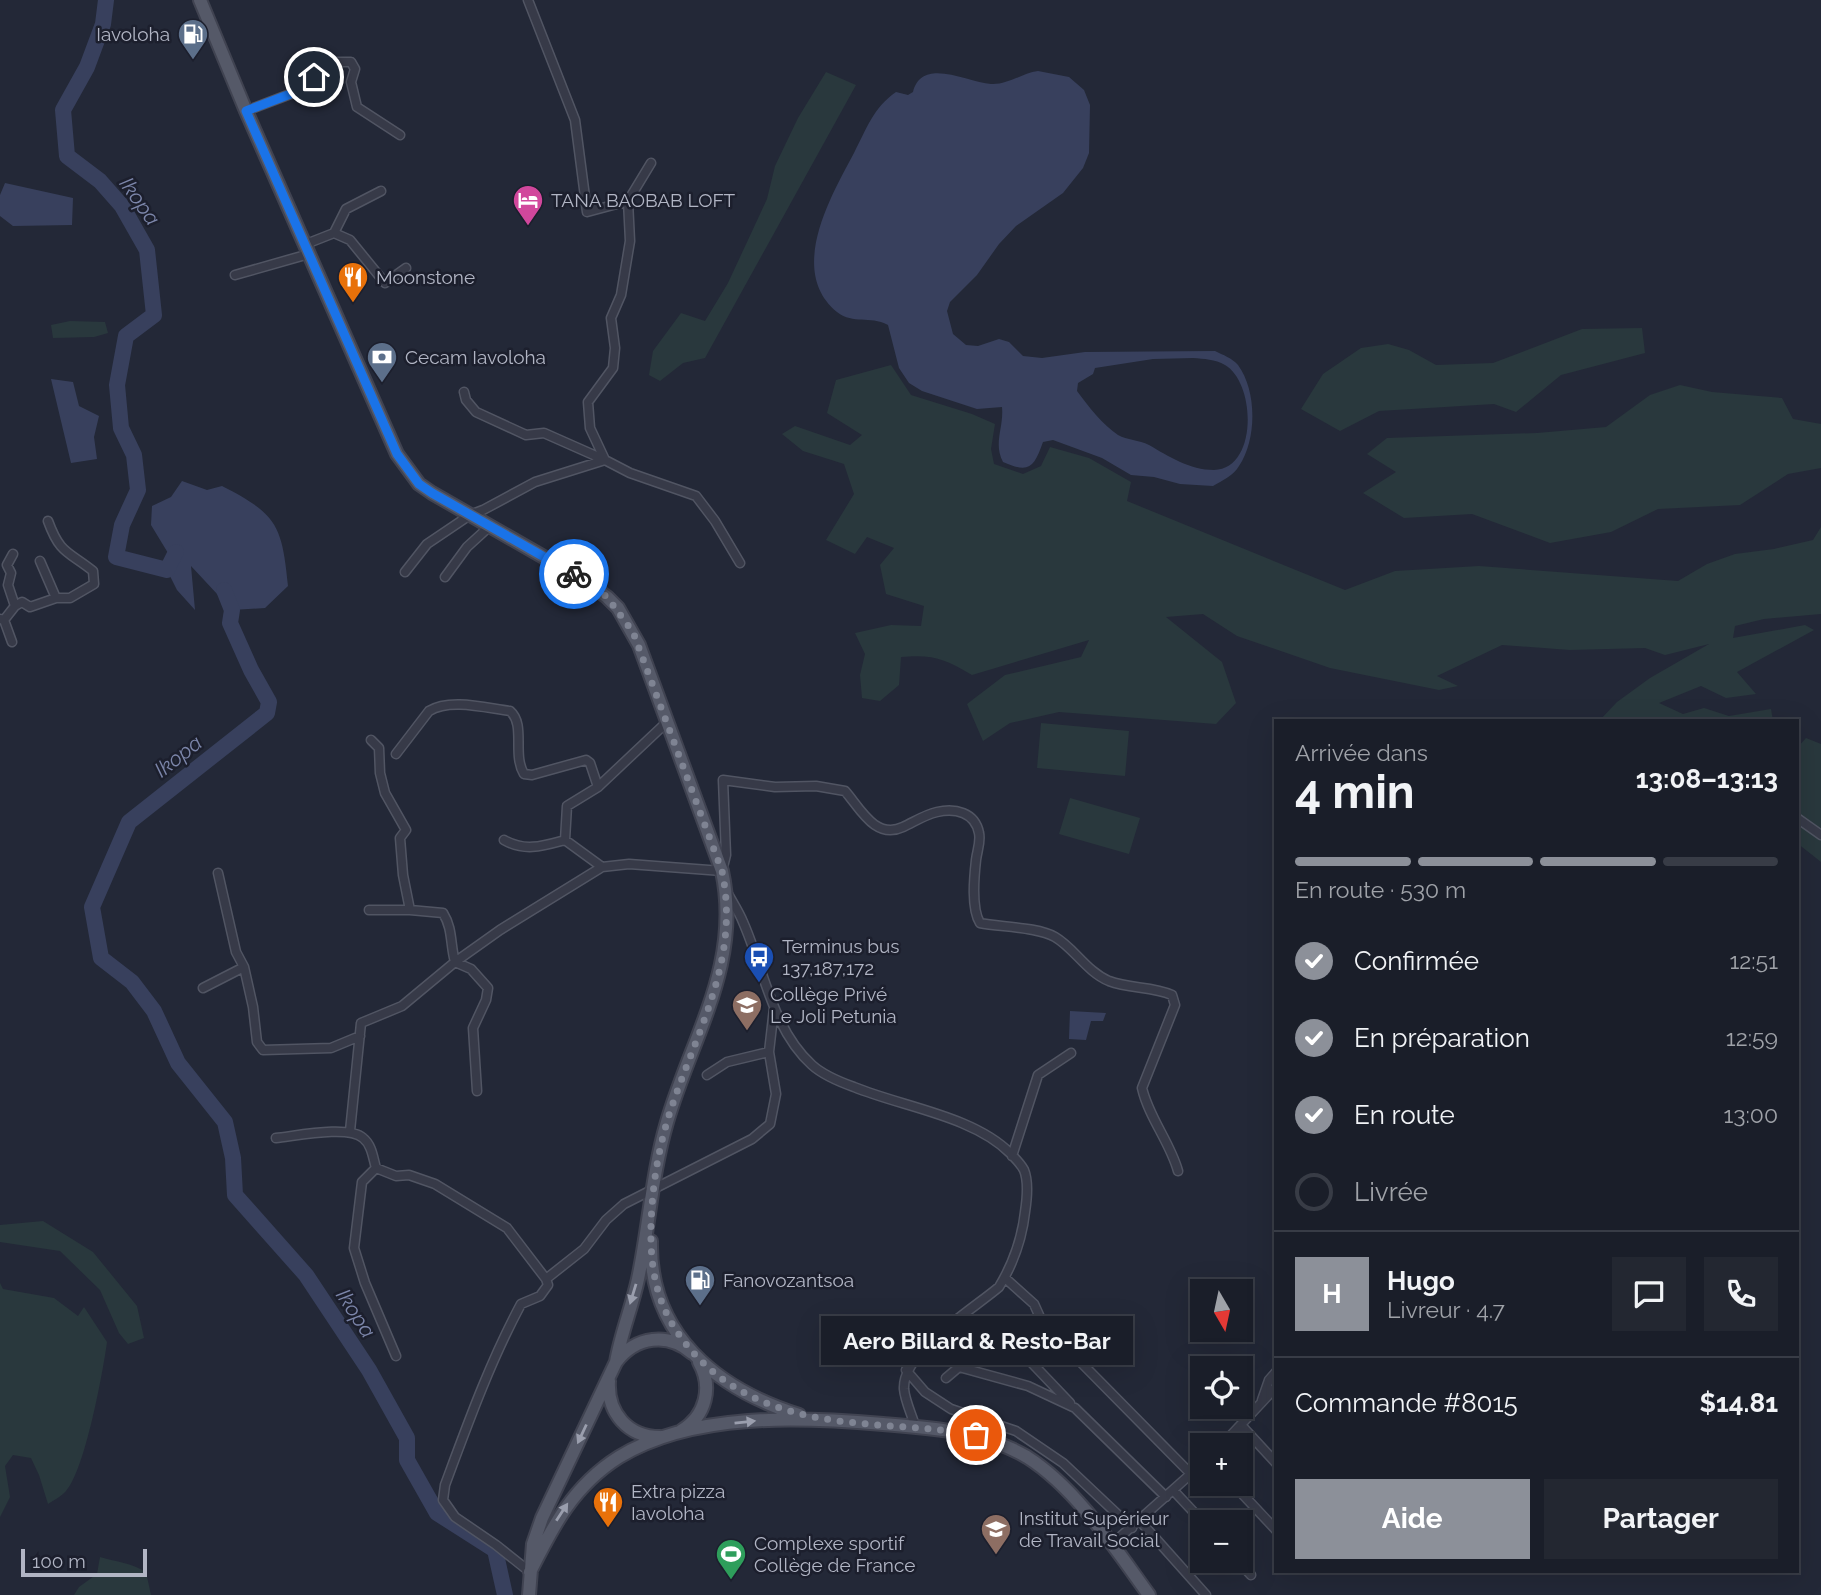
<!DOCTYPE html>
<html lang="fr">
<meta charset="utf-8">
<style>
:root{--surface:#1a1e29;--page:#232731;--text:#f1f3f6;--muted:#9fa2a8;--line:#383c46;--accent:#8c9099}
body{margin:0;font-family:Raleway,sans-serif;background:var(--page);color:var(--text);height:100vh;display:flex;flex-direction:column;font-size:26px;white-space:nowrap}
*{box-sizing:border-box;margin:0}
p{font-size:23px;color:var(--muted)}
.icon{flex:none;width:38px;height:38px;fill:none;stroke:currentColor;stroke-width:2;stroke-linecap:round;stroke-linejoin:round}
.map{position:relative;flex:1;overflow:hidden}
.details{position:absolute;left:1274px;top:719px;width:525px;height:854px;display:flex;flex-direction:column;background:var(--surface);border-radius:0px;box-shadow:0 7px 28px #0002,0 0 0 2px var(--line)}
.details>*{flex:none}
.needle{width:46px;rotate:171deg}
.controls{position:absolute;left:1190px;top:1279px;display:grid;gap:14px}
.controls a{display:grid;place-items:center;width:63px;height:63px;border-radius:0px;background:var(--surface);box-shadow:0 7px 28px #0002,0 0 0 2px var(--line);font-size:35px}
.scale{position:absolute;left:21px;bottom:18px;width:126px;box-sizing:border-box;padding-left:7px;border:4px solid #b1b5c4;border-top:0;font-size:19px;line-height:24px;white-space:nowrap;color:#b1b5c4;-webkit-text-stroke:5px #1c1f2d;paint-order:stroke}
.pin{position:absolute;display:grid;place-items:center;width:60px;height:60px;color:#fff;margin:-30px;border:4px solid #fff;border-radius:50%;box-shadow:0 2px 7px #0007}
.courier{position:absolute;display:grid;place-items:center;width:70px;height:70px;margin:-35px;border:5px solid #1a73e8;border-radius:50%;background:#fff;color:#222;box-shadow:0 2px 9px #0007}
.bubble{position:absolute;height:49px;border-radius:0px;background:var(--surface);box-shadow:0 7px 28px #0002,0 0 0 2px var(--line);font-size:23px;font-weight:700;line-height:49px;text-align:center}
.overview em{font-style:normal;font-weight:700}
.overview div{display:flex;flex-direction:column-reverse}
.overview{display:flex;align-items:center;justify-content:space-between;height:119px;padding:0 21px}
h1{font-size:46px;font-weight:700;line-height:52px}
.bar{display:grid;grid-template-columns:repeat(4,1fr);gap:10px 7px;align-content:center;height:84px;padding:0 21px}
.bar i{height:9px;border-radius:5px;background:var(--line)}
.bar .on{background:var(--accent)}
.bar p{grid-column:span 4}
.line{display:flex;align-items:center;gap:18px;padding:0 21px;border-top:2px solid var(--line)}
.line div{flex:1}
.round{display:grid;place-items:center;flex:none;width:74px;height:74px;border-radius:0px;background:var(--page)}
ol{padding:0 21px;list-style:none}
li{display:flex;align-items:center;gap:21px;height:77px}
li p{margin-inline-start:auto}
li .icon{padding:7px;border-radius:50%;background:var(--accent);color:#fff;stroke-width:4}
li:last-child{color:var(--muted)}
li i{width:38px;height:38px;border:4px solid var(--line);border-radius:50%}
.primary-button{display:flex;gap:14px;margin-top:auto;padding:14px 21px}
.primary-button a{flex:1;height:80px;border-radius:0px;background:var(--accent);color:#fff;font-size:28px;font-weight:700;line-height:80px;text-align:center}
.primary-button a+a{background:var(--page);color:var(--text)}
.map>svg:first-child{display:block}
.green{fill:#29383d}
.water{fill:#38405d;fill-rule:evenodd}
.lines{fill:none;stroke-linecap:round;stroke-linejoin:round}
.river{stroke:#38405d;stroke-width:16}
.minor-casing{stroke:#515563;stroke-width:11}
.primary-casing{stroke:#404351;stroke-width:16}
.minor{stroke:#373a48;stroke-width:8}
.primary{stroke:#555968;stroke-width:12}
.oneway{fill:#9a9ead}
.done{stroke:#7f8493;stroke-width:7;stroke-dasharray:0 12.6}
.route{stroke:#1a73e8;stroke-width:9}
.labels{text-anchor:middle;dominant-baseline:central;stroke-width:5;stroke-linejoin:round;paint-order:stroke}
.poi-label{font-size:19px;fill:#b1b5c4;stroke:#1c1f2d;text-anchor:start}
.water-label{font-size:21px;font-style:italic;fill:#7c86aa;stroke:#1c1f2d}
</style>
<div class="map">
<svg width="1821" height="1595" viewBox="0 0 1821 1595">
<rect width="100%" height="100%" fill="#232837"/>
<path class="green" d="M 826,72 L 856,85 L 705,358 L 683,363 L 660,381 L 649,375 L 653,351 L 681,313 L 705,321 L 728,283 L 767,199 L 775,166 L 798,118 Z
M 70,321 L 105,322 L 108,333 L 94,337 L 53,338 L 51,325 Z
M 1642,328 L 1645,353 L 1561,375 L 1516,412 L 1494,404 L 1379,411 L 1340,431 L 1301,409 L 1323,374 L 1361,348 L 1388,344 L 1409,350 L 1436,365 L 1493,363 L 1582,329 Z
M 891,365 L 911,395 L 972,414 L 995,424 L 991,449 L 994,464 L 1023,474 L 1041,466 L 1050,447 L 1089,458 L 1131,482 L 1127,501 L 1345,590 L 1395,571 L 1479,566 L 1678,581 L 1707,564 L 1735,554 L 1774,549 L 1813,540 L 1821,527 L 1821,614 L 1764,619 L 1735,626 L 1733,638 L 1805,625 L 1814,630 L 1737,672 L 1756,694 L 1726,698 L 1701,686 L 1659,703 L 1683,714 L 1704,708 L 1729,716 L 1771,709 L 1773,721 L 1599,721 L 1617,702 L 1650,678 L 1709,644 L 1665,655 L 1645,648 L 1570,650 L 1502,645 L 1437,676 L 1458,686 L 1439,690 L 1330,668 L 1237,636 L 1203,614 L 1166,617 L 1222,662 L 1236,703 L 1216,724 L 1059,712 L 1010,723 L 983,741 L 967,704 L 1005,675 L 1081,657 L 1089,640 L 972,675 C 945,659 933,654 901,657 L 899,685 L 880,701 L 862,698 L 860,675 L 865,654 L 855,633 L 891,625 L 921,626 L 924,606 L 886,594 L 880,565 L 894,548 L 867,537 L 855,554 L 826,540 L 854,494 L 844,464 L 803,451 L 782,434 L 795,426 L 850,445 L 862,435 L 827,413 L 836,380 Z
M 1680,385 L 1712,392 L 1782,398 L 1793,419 L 1821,424 L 1821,468 L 1788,474 L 1740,505 L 1658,509 L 1611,532 L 1550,543 L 1472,514 L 1404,518 L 1363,493 L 1396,472 L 1367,454 L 1387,438 L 1537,433 L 1606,427 L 1650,395 Z
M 1041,723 L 1129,731 L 1125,776 L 1037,768 Z
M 1806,738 L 1821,744 L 1821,862 L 1797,843 L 1797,748 Z
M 1070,798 L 1140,818 L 1129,854 L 1059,834 Z
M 43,1221 L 93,1252 L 137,1306 L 144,1338 L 128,1344 L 119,1333 L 100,1290 L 60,1251 L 0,1242 L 0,1225 Z
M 0,1283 L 3,1289 L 54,1298 L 78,1316 L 84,1307 L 107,1342 C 103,1372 85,1470 66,1491 C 62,1496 54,1500 48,1504 L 39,1475 L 31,1458 L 13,1455 L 5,1466 L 10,1497 L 0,1517 Z
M 100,1557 C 117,1562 131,1563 146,1572 L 151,1595 L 74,1595 L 79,1587 L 97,1574 Z"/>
<path class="water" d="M 1038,71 L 1069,77 L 1084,90 L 1090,105 L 1089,153 L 1083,168 L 1063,193 L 1016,226 L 999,244 L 977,275 L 950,302 L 947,311 L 953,334 L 966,345 L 978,346 L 999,339 L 1009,342 L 1023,356 L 1042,358 L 1085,352 L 1215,351 C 1223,355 1232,358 1238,365 C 1257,391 1257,439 1239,466 C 1234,475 1222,481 1213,486 L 1180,484 L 1154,477 L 1131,475 L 1102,458 L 1053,440 L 1043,442 C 1034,467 1030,474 1003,462 C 993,443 1004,428 1002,407 L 977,409 L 922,391 L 909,383 L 899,368 L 888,325 C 869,315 854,325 837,312 C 787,271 831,196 854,153 C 867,128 873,108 896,92 L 908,95 L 913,92 C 922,56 968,83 991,84 C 1008,85 1022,73 1038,71 ZM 1193,358 C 1204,359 1215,359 1225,365 C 1256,383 1258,469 1214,470 C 1190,470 1168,456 1149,445 C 1139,440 1127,440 1118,435 C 1103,425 1088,406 1077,391 L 1078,383 L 1093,374 L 1095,368 L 1153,359 Z
M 5,183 L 73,198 L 72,225 L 13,226 L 0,216 L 0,195 Z
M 51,379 L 73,382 L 79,406 L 99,416 L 94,437 L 97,459 L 71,463 Z
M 182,481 L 207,490 L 222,486 C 277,514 282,525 288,586 L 265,608 L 232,610 L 191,566 L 195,610 L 177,590 L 167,570 L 168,553 L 151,525 L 152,506 L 171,497 Z
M 1070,1011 L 1106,1013 L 1103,1021 L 1091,1021 L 1086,1040 L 1069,1039 Z"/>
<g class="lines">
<path class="river" d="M 106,0 L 103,24 L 87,67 L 63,110 L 67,156 L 100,181 L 122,206 L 147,250 L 154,315 L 126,336 L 117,385 L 121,428 L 134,455 L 138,490 L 122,525 L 116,557 L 167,570 L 176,552
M 224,590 L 232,610 L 230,623 L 251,670 L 269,702 L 267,713 L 129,822 L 92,907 L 101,958 L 132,982 L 154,1011 L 178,1063 L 225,1122 L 233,1158 L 235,1195 L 306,1275 L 369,1370 L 407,1438 L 407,1460 L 437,1513 L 495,1550 L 505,1595"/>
<g class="minor-casing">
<path id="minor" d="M 528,0 L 575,120 L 587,212 L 628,201
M 246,111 L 293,93 L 335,62 L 351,62 L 355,69 L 351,82 L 357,107 L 400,135
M 651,163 L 628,201 L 630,241 L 621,295 L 611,318 L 615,348 L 613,368 L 588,402 L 590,428 L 605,460 L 630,473 L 696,496 L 715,521 L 740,563
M 334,233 L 346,209 L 381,191
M 306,244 L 334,233 L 350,240 L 385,283 L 406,268
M 235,275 L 309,254
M 464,392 L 466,400 L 476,412 L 526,435 L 544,433 L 605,460
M 13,554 L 7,565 L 11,573 L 8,585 L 15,606
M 40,561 L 56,598
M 405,572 L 427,544 L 470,515 L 483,510 L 535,482 L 605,460
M 445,577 L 467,547 L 490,526
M 0,619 L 4,620 L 12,642
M 4,620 L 15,606 L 22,602 L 30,607 L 56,598 L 70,598 L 94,584 L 93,571 C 68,551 60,554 48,521
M 371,740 L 379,748 L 380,773 L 385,793 L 406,830 L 400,838 L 403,875 L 410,910 L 443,913 C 453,929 450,944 455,962 L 471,969 L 488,988 L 486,1000 L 473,1028 L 477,1091
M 396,754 L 429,711 C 450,698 486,708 510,711 C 526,725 512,754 524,774 L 532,775 L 586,760 L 590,763 L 598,787
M 1797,818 L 1821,835
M 504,840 C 525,852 543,846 565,840 L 602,867
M 565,840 L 567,806 L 598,787 L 667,722
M 218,873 L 236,952 L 244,967 L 253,1007 L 257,1042 L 263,1050 L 331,1048 L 360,1036
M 728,894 C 733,903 739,912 743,922 C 764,969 772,1029 812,1065 C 823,1075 840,1082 854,1087 C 903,1107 973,1116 1010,1153 C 1015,1158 1021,1164 1024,1170 C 1029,1182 1027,1199 1025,1212 C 1022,1239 1013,1264 999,1287 C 972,1310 902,1352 904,1389 C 905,1401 912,1415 915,1426
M 369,910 L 410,910
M 203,988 L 244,967
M 707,1075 L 727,1062 L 769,1052
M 350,1131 L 361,1023 L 402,1006 L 455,962 L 500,930 L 602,867 L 629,864 L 722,871 L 726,855 L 723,780 L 775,787 L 816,786 L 845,791 C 860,808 875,840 903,827 C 914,822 924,815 937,812 C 955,808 975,812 979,833 C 981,842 977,851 976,860 C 974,878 971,908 980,923 C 1000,927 1038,927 1055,937 C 1074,948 1087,972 1109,981 C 1130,989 1152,986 1172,995 L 1175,1005 L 1142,1088 C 1149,1118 1170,1142 1178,1171
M 276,1138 C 296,1136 349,1125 363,1138 C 372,1145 373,1158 376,1168 L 396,1176 L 409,1175 L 435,1184 L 507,1228 L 546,1279 L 584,1249 L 606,1220 L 624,1204 L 752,1139 L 770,1124 L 776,1094 L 769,1052 L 774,1008
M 1012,1156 L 1038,1075 L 1071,1053
M 376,1168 L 362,1182 L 354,1248 L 365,1283 L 396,1356
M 1005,1278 L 1034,1304 L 1043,1324 L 1191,1474
M 975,1354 L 959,1367 L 1028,1386 L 1075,1408 L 1166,1497
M 1029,1360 L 1070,1403
M 906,1370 L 925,1392 L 951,1409 L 1016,1431 L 1063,1463 L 1132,1528
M 946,1378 L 959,1367
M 1262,1400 L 1269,1380 L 1276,1372
M 1241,1425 L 1276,1463
M 1221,1446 L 1276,1387
M 1233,1484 L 1276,1530
M 1173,1490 L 1203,1522
M 1140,1521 L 1206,1595
M 1111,1545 L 1202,1464
M 1238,1561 L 1251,1575
M 530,1572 L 496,1545 L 455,1517 L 443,1500 L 445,1485 C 468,1423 490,1362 521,1304 L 540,1296 L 548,1285 L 546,1279"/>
</g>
<g class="primary-casing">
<path id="primary" d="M 200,0 L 246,111 L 397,454 L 419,484 L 432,493 L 582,579 L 607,597 L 618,608 L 639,645 L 722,871 C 742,964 692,1036 667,1122 C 652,1173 649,1227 638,1279 C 632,1307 621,1333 616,1362
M 651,1241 C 649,1335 717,1389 799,1415
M 609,1381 C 607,1413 628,1437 660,1437
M 681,1431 C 706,1416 713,1387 699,1362
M 530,1572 C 553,1526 573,1486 619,1457 C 693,1412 801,1417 883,1424 C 933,1428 983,1431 1027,1457 C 1076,1488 1115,1548 1149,1595
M 529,1595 L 533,1544 L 542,1518 L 616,1362 C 636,1336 668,1332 692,1353"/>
</g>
<use href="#minor" class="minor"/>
<use href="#primary" class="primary"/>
</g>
<defs><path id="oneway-solid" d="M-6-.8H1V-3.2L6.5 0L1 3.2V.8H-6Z" transform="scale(1.75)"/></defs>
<g class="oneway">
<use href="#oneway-solid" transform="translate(633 1294) rotate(107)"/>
<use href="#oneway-solid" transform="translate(745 1422) rotate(-6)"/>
<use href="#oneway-solid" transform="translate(582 1434) rotate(115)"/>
<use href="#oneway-solid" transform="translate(562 1512) rotate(-57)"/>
</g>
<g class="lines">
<path class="done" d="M 574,574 L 607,597 L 633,632 L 722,871 C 740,958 699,1026 672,1106 C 659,1144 652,1185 651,1226 C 650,1266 656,1303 680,1336 C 703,1369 738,1394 777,1407 C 840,1429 910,1423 976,1435"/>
<path class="route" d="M 314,77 L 293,93 L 246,111 L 397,454 L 419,484 L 432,493 L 574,574"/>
</g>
<defs>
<g id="fuel-pin" transform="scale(1.575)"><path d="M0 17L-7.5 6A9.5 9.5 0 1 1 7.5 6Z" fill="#5c6f8a" stroke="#1c1f2d"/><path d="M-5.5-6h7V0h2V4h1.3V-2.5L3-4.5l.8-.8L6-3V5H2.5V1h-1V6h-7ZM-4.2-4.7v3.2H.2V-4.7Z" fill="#fff"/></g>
<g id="hotel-pin" transform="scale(1.575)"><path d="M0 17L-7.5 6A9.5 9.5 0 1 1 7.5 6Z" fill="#d1479c" stroke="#1c1f2d"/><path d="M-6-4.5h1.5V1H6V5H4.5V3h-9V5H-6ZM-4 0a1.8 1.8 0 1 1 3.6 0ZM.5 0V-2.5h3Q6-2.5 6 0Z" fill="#fff"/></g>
<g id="restaurant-pin" transform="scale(1.575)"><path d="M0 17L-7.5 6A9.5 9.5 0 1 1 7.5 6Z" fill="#e8710a" stroke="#1c1f2d"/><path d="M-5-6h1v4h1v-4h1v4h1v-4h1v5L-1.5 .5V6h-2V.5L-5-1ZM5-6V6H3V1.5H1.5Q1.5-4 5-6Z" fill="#fff"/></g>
<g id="bank-pin" transform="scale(1.575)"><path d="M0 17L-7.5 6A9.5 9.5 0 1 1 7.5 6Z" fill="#5c6f8a" stroke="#1c1f2d"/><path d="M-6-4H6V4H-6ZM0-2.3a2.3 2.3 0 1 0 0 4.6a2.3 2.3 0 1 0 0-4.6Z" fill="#fff"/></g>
<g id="bus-pin" transform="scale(1.575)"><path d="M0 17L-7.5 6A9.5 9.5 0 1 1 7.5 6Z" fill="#1a4fb4" stroke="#1c1f2d"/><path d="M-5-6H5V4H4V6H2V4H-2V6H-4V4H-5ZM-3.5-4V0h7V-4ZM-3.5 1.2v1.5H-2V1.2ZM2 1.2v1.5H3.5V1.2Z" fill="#fff"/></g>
<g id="school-pin" transform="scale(1.575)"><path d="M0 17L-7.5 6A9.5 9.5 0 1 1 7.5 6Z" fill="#8d6e63" stroke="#1c1f2d"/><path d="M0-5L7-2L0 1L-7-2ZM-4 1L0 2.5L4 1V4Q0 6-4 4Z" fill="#fff"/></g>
<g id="university-pin" transform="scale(1.575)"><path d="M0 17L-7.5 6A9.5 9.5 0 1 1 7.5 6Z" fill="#8d6e63" stroke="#1c1f2d"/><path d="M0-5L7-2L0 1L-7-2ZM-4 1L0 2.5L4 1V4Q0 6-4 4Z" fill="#fff"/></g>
<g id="stadium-pin" transform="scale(1.575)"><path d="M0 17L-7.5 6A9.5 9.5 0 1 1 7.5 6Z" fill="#2e9e5b" stroke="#1c1f2d"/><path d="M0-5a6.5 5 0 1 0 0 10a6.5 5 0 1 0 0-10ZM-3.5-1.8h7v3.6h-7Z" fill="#fff"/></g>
</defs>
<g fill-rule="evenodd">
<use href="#fuel-pin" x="193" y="34"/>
<use href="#hotel-pin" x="528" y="200"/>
<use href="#restaurant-pin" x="353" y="277"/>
<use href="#bank-pin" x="382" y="357"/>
<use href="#bus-pin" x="759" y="957"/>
<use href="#school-pin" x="747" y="1005"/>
<use href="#fuel-pin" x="700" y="1280"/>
<use href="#restaurant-pin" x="608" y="1502"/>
<use href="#university-pin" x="996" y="1529"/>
<use href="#stadium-pin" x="731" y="1554"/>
</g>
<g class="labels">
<g class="poi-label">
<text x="170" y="34" text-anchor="end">Iavoloha</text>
<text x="551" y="200">TANA BAOBAB LOFT</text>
<text x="376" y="277">Moonstone</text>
<text x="405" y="357">Cecam Iavoloha</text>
<text x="782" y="946">Terminus bus<tspan x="782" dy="22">137,187,172</tspan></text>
<text x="770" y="994">Collège Privé<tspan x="770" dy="22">Le Joli Petunia</tspan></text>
<text x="723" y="1280">Fanovozantsoa</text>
<text x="631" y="1491">Extra pizza<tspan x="631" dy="22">Iavoloha</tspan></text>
<text x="1019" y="1518">Institut Supérieur<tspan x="1019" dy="22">de Travail Social</tspan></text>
<text x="754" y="1543">Complexe sportif<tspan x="754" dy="22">Collège de France</tspan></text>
</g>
<g class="water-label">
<text transform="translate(140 201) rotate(55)">Ikopa</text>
<text transform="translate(178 756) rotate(-38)">Ikopa</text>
<text transform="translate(356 1313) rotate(57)">Ikopa</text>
</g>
</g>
</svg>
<div class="controls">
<a><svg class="needle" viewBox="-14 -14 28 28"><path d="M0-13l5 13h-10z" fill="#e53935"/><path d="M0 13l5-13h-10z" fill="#9fa2a8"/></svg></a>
<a><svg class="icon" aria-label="locate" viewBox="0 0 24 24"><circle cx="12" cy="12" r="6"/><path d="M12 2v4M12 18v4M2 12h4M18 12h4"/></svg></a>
<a>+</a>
<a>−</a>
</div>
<div class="scale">100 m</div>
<div class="pin" style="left:976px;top:1435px;background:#ea580c"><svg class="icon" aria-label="bag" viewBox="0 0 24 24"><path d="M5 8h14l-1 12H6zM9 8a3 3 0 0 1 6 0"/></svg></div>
<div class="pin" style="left:314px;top:77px;background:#1f2937"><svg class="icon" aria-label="home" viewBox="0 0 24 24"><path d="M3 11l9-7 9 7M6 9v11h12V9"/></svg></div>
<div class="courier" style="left:574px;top:574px"><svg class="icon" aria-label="bike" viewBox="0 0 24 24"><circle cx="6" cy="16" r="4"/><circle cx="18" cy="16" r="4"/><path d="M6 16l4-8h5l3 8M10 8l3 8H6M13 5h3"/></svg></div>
<div class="bubble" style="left:821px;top:1316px;width:312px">Aero Billard &amp; Resto-Bar</div>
<section class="details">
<div class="overview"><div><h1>4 min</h1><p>Arrivée dans</p></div><em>13:08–13:13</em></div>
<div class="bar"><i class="on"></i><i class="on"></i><i class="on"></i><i></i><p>En route · 530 m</p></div>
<ol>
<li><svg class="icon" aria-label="check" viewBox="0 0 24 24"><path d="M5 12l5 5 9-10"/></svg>Confirmée<p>12:51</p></li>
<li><svg class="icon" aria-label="check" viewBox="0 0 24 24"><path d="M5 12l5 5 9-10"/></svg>En préparation<p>12:59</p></li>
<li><svg class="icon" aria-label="check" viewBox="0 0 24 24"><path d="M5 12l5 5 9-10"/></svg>En route<p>13:00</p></li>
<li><i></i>Livrée</li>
</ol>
<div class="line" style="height:126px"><b class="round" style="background:var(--accent);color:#fff">H</b><div><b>Hugo</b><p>Livreur · 4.7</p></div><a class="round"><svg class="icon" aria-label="chat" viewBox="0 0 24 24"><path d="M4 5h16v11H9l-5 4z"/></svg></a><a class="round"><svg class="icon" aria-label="phone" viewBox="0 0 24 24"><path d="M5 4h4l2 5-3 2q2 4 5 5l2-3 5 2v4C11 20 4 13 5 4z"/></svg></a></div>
<div class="line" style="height:91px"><div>Commande #8015</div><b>$14.81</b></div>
<div class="primary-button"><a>Aide</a><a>Partager</a></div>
</section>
</div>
